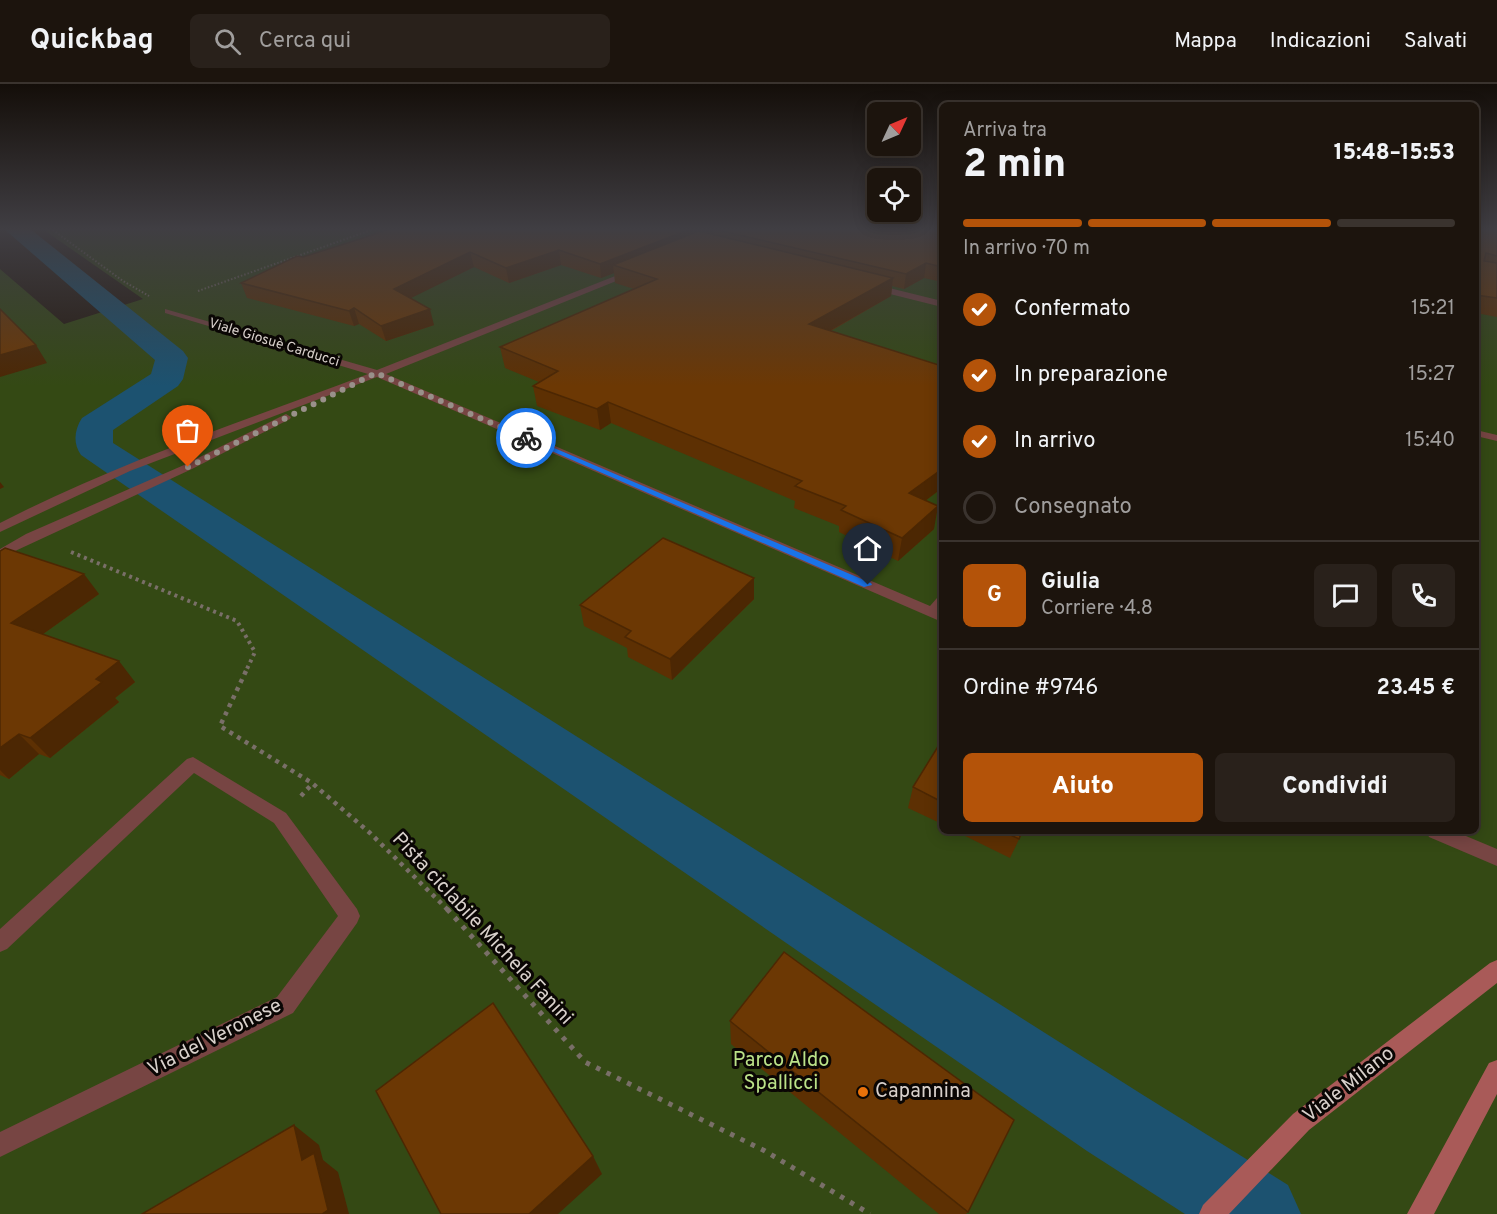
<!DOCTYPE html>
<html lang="it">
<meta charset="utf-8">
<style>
:root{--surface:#1c140d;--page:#29211b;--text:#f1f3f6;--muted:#a09e9d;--line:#3a332e;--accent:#b45309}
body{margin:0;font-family:Overpass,sans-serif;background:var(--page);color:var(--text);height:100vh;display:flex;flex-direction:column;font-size:22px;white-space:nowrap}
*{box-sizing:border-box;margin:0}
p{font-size:20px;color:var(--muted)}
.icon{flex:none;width:33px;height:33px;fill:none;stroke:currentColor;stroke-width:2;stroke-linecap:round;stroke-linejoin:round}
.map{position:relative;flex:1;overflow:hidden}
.details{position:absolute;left:939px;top:18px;width:540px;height:732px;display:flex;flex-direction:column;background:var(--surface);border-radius:9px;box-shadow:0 3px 15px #0003,0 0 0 2px var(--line)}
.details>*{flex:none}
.needle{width:39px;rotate:46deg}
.buttons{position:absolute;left:867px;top:18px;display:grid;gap:12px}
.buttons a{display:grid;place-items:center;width:54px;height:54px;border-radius:9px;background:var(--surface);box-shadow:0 3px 15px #0003,0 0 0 2px var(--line);font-size:30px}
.pin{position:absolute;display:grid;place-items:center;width:51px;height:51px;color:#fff;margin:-62px -26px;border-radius:50% 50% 50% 0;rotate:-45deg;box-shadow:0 0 6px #0007}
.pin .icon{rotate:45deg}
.courier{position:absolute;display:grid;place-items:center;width:60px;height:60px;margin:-30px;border:4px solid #1a73e8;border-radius:50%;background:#fff;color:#222;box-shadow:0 2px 8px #0007}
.summary em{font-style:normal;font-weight:800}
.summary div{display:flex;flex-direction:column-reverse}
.summary{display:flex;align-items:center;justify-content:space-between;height:102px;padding:0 24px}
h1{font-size:39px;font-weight:800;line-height:45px}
.bar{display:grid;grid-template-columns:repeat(4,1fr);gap:9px 6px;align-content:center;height:72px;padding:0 24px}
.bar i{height:8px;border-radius:4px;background:var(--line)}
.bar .active{background:var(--accent)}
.bar p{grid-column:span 4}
.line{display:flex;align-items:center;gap:15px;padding:0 24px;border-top:2px solid var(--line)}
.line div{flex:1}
.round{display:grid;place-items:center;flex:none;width:63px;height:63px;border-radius:9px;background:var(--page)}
ol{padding:0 24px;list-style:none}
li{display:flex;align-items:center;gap:18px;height:66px}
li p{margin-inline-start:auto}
li .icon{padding:6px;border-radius:50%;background:var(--accent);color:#fff;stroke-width:4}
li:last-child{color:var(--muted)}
li i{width:33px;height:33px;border:3px solid var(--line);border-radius:50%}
.action{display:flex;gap:12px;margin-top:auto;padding:12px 24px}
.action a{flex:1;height:69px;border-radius:9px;background:var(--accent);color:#fff;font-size:24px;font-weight:800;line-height:69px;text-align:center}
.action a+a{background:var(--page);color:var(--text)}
header{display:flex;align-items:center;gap:36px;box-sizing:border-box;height:84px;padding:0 30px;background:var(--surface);border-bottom:2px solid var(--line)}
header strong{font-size:28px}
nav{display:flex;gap:33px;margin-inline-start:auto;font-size:21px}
.search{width:420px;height:54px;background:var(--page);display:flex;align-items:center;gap:15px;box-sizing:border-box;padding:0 21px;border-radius:9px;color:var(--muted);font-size:22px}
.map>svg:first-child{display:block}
.green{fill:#344914}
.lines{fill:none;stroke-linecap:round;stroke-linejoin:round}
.canal{fill:#1c5270;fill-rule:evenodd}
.path-far3{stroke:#796f68;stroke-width:2;stroke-dasharray:1.5 2;stroke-linecap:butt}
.path-far2{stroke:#796f68;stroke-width:4;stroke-dasharray:3 4;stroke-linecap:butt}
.path-far1{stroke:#796f68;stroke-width:4.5;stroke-dasharray:4 5;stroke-linecap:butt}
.path{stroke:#796f68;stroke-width:5;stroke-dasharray:4.5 7;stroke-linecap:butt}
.street{fill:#774543;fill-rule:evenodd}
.secondary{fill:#a95a58;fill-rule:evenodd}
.wall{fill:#5d3003}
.shaded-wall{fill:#4c2703}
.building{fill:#6c3804;stroke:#4c2703;stroke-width:1.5}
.route{fill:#1a73e8}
.done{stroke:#99908a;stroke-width:6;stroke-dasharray:0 10.8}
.food-dot{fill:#e8710a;stroke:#0a0604;stroke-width:2}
.labels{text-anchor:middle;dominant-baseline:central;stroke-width:6;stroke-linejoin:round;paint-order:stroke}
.far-street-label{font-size:14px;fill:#d8d0cb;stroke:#0a0604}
.near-street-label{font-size:20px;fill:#d8d0cb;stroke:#0a0604}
.near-park-label{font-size:20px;fill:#bbe288;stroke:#0a0604}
.near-poi-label{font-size:20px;fill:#d8d0cb;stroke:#0a0604;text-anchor:start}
</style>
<header>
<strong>Quickbag</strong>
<div class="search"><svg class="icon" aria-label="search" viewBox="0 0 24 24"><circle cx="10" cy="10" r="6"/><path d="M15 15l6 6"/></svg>Cerca qui</div>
<nav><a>Mappa</a><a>Indicazioni</a><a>Salvati</a></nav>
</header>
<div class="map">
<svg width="1497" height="1130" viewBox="0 0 1497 1130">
<rect width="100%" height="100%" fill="#251a11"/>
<path class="green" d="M 41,144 L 942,144 L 942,747 L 1476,747 L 1476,144 L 1497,144 L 1497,1130 L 0,1130 L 0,185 L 64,240 L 143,215 Z"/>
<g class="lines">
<path class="canal" d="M 3,144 L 29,144 L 183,267 L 188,274 L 183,295 L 178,302 L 113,346 L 113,359 L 1143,1011 L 1288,1101 L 1301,1130 L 1185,1130 L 1087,1067 L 81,371 C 73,360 74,346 82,334 L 151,290 L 155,276 Z"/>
<path class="path-far3" d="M 50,144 L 123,197 L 149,212
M 198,207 L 377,144"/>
<path class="path-far2" d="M 71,468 L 237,537 L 255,568 L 245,589"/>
<path class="path-far1" d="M 246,587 L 220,642 L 312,699 L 370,749 L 449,827
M 301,712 L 312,700"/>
<path class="path" d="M 447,825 L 585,978 L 765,1067 L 870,1130"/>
<path class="street" d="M 633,185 L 636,185 L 636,189 L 386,290 L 930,522 L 937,514 L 942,512 L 942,538 L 377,293 L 130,387 L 0,448 L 0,439 C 118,378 244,337 368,290 L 165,229 L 165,225 L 377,286 Z
M 873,200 L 942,217 L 942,223 L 870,205 L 869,203 Z
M 286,330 L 291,333 L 290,335 L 192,385 L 0,474 L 0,465 L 26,450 L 184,381 Z
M 1476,346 L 1497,351 L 1497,357 L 1476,352 Z
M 193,673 L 286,729 L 357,825 L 360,832 L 357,839 L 293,929 L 0,1073 L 0,1048 L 277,913 L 338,832 L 274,739 L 194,689 L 7,865 L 0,868 L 0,845 L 187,675 Z
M 1426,747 L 1454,747 L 1497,765 L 1497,782 L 1429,753 Z"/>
<path class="secondary" d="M 1497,876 L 1497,899 L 1309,1046 L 1229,1130 L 1199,1130 L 1203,1121 L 1293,1030 L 1490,879 Z
M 1497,976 L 1497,1010 L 1434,1130 L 1407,1130 L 1489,979 Z"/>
</g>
<path class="wall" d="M 392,144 L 942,144 L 942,198 L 924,194 L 904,205 L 892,202 L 891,212 L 831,247 L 942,282 L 942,404 L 925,417 L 934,445 L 898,477 L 839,448 L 839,442 L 794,424 L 795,417 L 611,339 L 600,346 L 537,322 L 533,302 L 539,298 L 505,284 L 500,263 L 634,205 L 615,199 L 614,189 L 601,194 L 561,181 L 509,199 L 474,183 L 410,214 L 434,241 L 386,257 L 359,240 L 354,242 L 247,214 L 241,199 L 303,173 L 360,155 Z
M 1476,144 L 1497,144 L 1497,233 L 1476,229 Z
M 0,467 L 99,510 L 43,550 L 135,598 L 115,614 L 119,618 L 50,674 L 39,670 L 9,695 L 0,691 Z
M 754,515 L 672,596 L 628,573 L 627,564 L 584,542 L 580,521 Z
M 942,656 L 942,740 L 908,724 L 913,703 Z
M 955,747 L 1023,747 L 1010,774 Z
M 730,937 L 968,1128 L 966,1130 L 939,1130 L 731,960 Z"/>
<path class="shaded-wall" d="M 693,144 L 728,144 L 714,145 L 714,149 L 625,185 L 613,181 L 614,189 L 601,194 L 600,180 Z
M 559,166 L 561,181 L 509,199 L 506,184 Z
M 470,168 L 474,183 L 399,220 L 394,205 Z
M 926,179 L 924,194 L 904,205 L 906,190 Z
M 893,194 L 891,212 L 808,259 L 809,240 Z
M 354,224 L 359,240 L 354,242 L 349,227 Z
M 430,225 L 434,241 L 386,257 L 381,242 Z
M 36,261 L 47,279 L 0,293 L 0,271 Z
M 608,318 L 611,339 L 600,346 L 597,325 Z
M 942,385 L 942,404 L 905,432 L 909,409 Z
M 0,398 L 4,403 L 0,405 Z
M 938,422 L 934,445 L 898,477 L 902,454 Z
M 84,490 L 99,510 L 29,560 L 11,539 Z
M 754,494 L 754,515 L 672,596 L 670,575 Z
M 119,577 L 135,598 L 115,614 L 119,618 L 50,674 L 30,654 L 96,595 Z
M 19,650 L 39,670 L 9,695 L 0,686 L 0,664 Z
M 294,1041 L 319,1061 L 323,1076 L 338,1088 L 349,1130 L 322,1130 L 302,1076 Z
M 593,1072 L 602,1090 L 558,1130 L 529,1130 Z"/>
<path class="building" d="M 392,144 L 693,144 L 600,180 L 559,166 L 506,184 L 470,168 L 394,205 L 430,225 L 381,242 L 354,224 L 349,227 L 241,199 L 297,172 L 303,173 L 360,155 Z
M 716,144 L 942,144 L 942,183 L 926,179 L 906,190 L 714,145 Z
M 1476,144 L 1497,144 L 1497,172 L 1486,169 L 1484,177 L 1497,179 L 1497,214 L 1476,211 Z
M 699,147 L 893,194 L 809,240 L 942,282 L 942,385 L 909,409 L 938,422 L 902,454 L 841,426 L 846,422 L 795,402 L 802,397 L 608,318 L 597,325 L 533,302 L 558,287 L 500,263 L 657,195 L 613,181 Z
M 0,225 L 36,261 L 0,271 Z
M 663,454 L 754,494 L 670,575 L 625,553 L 631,547 L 580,521 Z
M 5,464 L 84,490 L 11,539 L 119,577 L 96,595 L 102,598 L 30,654 L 19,650 L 0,664 L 0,467 Z
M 942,656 L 942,718 L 913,703 Z
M 1002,747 L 1022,747 L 1019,755 Z
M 784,868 L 1014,1036 L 968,1128 L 730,937 Z
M 493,919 L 593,1072 L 529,1130 L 441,1130 L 376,1007 Z
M 294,1041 L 302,1076 L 314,1069 L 328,1126 L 322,1130 L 142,1130 Z"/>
<linearGradient id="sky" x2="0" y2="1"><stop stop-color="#140e09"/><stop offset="0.48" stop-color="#403e43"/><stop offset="1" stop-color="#403e43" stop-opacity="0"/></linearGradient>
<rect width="1497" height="302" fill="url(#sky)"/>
<path class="route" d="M 526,352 L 871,499 L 872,501 L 864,503 L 524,355 Z"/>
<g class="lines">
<path class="done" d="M 188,383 L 376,289 L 526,354"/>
</g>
<circle class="food-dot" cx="863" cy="1008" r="6"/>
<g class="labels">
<g class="far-street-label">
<text transform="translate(274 259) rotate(17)">Viale Giosuè Carducci</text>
</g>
<g class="near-street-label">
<text transform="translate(482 845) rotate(47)">Pista ciclabile Michela Fanini</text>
<text transform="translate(215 954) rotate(-27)">Via del Veronese</text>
<text transform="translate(1349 1001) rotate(-38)">Viale Milano</text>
</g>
<g class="near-park-label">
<text x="781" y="977">Parco Aldo<tspan x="781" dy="23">Spallicci</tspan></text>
</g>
<g class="near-poi-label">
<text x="875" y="1008">Capannina</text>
</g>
</g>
</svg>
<div class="buttons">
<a><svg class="needle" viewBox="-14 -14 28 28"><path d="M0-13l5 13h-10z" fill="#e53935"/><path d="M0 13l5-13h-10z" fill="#a09e9d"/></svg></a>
<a><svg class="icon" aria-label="locate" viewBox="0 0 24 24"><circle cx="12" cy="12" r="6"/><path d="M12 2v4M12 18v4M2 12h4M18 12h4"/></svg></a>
</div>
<div class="pin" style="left:188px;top:383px;background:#ea580c"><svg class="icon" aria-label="bag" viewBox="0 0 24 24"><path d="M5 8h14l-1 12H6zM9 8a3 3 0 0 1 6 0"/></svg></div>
<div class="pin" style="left:868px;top:501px;background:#1f2937"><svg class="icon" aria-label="home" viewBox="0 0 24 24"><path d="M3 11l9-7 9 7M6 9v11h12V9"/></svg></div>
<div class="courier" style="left:526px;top:354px"><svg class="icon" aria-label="bike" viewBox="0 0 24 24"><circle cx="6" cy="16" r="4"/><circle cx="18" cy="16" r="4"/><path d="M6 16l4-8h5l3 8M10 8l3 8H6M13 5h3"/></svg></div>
<section class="details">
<div class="summary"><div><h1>2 min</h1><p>Arriva tra</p></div><em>15:48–15:53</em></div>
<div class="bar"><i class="active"></i><i class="active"></i><i class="active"></i><i></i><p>In arrivo · 70 m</p></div>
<ol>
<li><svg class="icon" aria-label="check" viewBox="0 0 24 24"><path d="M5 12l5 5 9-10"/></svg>Confermato<p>15:21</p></li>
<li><svg class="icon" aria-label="check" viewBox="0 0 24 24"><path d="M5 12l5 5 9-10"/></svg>In preparazione<p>15:27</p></li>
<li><svg class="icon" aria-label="check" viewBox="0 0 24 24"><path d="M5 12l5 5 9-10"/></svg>In arrivo<p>15:40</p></li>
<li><i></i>Consegnato</li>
</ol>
<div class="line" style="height:108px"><b class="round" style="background:var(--accent);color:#fff">G</b><div><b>Giulia</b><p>Corriere · 4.8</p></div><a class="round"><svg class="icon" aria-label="chat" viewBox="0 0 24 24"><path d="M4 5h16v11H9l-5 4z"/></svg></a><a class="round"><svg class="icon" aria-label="phone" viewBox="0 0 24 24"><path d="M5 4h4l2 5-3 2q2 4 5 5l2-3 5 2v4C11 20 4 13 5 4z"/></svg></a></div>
<div class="line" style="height:78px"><div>Ordine #9746</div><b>23.45 €</b></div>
<div class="action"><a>Aiuto</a><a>Condividi</a></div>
</section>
</div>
